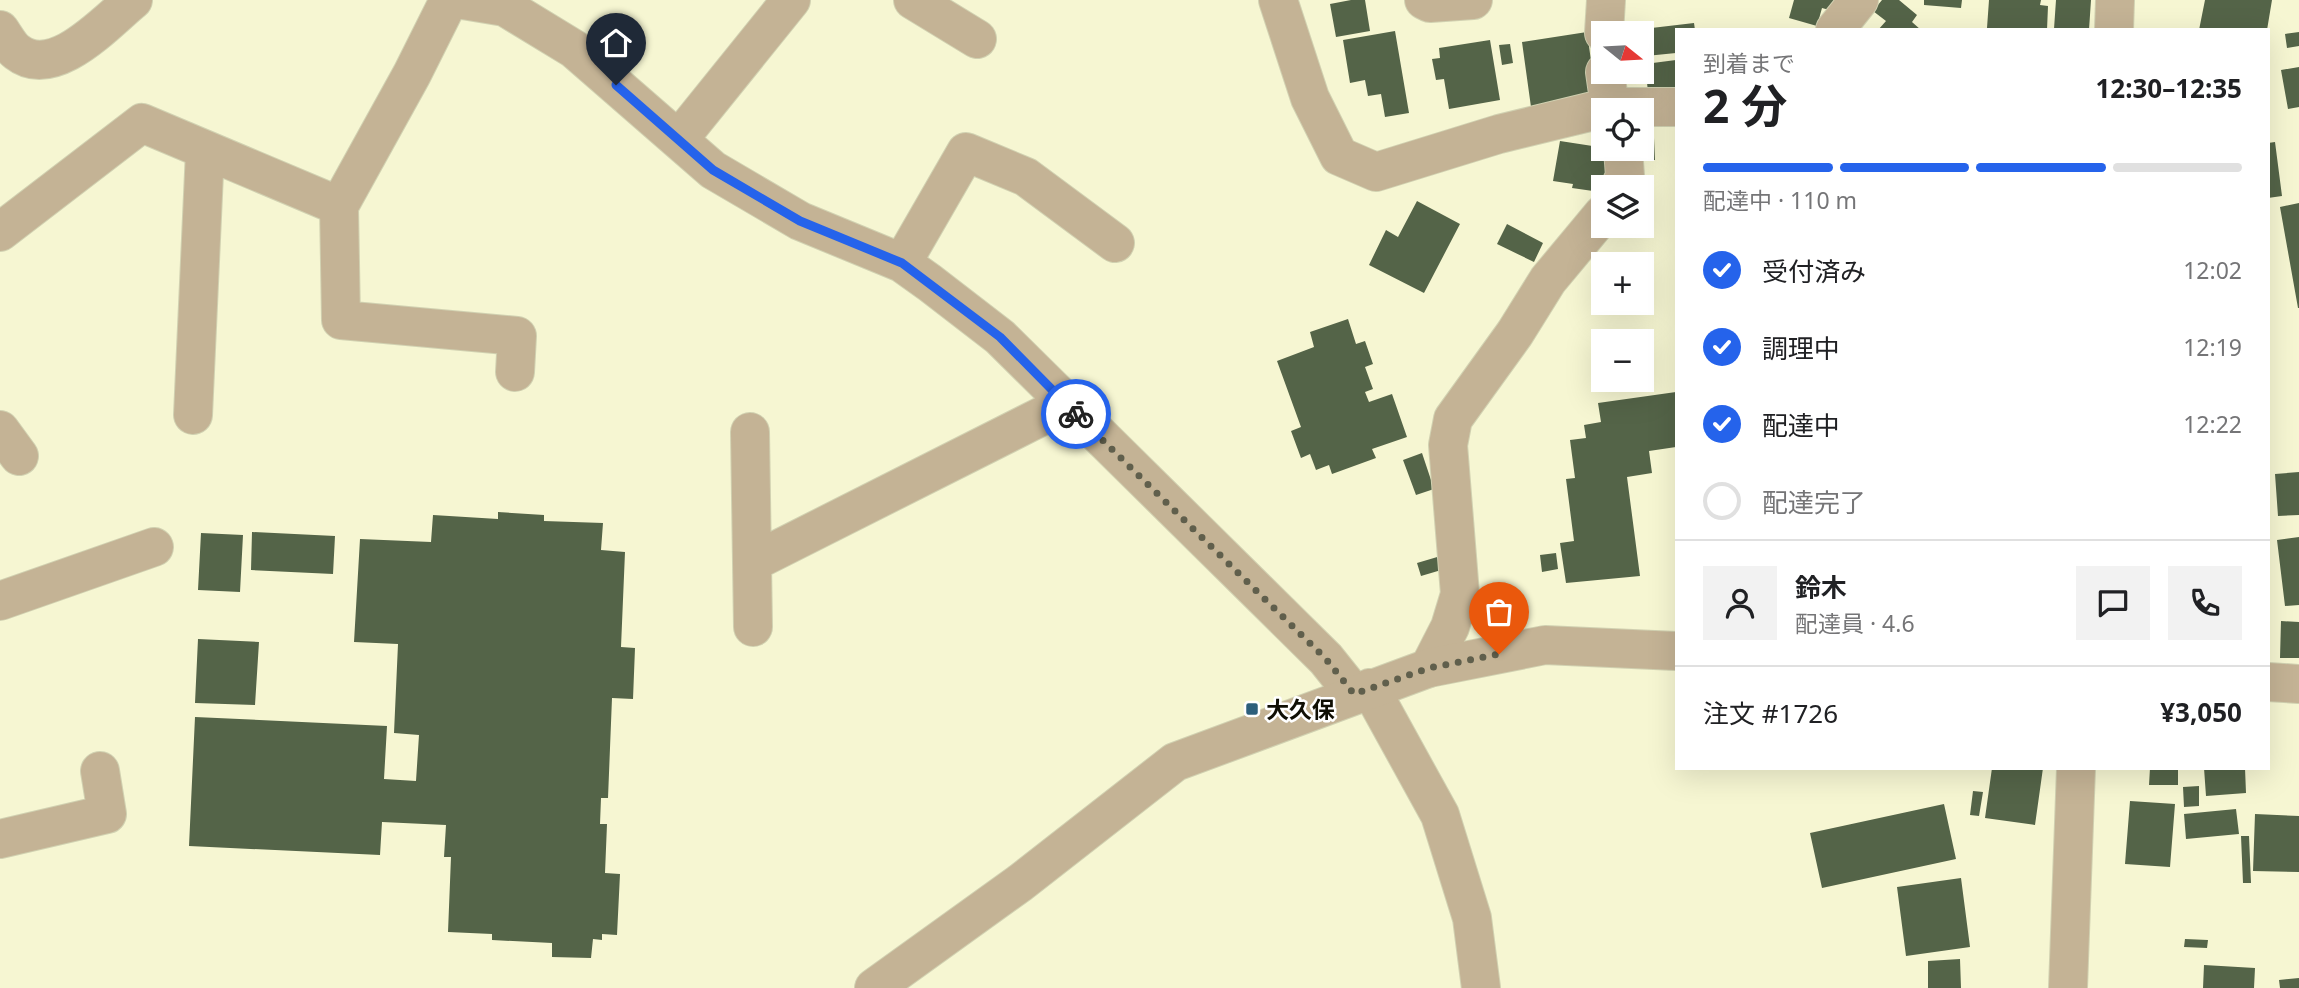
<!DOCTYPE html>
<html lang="ja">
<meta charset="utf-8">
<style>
:root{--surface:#fff;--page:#f2f2f2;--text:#202124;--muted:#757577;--line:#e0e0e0;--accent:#2563eb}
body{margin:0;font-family:"Noto Sans","Noto Sans JP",sans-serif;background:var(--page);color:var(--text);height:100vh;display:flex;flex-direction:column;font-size:26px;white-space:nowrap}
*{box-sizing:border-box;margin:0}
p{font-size:23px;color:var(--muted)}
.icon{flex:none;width:38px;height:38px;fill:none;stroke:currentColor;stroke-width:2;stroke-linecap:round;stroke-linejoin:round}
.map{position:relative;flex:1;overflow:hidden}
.details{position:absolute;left:1675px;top:28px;width:595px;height:742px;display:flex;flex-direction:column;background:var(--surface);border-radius:0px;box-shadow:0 7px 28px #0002}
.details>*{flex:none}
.needle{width:46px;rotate:108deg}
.tools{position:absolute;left:1591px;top:21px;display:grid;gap:14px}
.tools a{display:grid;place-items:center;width:63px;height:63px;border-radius:0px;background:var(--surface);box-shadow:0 7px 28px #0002;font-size:35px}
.pin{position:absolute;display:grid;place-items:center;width:60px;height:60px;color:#fff;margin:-72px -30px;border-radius:50% 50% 50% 0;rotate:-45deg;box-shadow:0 0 7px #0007}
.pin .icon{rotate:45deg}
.courier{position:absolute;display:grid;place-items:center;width:70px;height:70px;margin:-35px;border:5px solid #2563eb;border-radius:50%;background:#fff;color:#222;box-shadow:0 2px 9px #0007}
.overview em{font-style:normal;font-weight:700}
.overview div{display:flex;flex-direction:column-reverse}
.overview{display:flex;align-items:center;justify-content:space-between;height:119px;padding:0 28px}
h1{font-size:46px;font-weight:700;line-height:52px}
.bar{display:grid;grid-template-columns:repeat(4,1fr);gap:10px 7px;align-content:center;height:84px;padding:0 28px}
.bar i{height:9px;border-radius:5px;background:var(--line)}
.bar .active{background:var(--accent)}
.bar p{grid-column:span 4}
.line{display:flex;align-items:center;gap:18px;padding:0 28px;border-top:2px solid var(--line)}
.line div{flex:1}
.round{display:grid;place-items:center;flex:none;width:74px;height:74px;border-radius:0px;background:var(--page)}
ol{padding:0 28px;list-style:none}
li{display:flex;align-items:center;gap:21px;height:77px}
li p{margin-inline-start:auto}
li .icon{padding:7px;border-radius:50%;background:var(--accent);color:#fff;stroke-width:4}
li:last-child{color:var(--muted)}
li i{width:38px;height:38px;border:4px solid var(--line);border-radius:50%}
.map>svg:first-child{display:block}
.building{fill:#546448}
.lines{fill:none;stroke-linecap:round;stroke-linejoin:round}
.minor-casing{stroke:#d1d1b1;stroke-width:40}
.tertiary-casing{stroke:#d1d1b1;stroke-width:40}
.minor{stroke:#c4b395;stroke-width:38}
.tertiary{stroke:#c4b395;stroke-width:38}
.done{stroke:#605f4c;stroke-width:7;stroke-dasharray:0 12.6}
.route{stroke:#2563eb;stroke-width:9}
.poi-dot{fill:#2c5e7b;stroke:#fff;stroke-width:2.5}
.labels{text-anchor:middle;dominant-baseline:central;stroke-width:5;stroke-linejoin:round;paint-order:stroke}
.poi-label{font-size:23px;font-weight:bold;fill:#0f0e04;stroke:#fff;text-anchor:start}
</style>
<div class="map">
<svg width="2299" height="988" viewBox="0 0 2299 988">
<rect width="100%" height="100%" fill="#f6f6d2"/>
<path class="building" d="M 1351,0 L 1365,0 L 1370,31 L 1336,37 L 1330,4 Z
M 1794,0 L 1837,0 L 1833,11 L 1822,8 L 1817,26 L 1789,18 Z
M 1882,0 L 1899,0 L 1917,15 L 1912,22 L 1921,30 L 1878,30 L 1886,21 L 1873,11 Z
M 1924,0 L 1962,0 L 1961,8 L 1924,5 Z
M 1989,0 L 2041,0 L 2040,5 L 2048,6 L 2047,30 L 1987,28 Z
M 2056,0 L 2091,0 L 2089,30 L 2054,29 Z
M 2205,0 L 2272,0 L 2267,30 L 2199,30 Z
M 1694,23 L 1695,30 L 1676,30 L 1676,53 L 1646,56 L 1643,29 Z
M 1395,31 L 1409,113 L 1385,117 L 1381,94 L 1368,96 L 1365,80 L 1350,83 L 1343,40 Z
M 1587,32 L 1596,97 L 1531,107 L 1522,42 Z
M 2299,32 L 2299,46 L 2287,48 L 2285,34 Z
M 1490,40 L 1500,100 L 1449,109 L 1444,79 L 1436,80 L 1432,59 L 1440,58 L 1439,48 Z
M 1510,44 L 1513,63 L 1502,65 L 1499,45 Z
M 1676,60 L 1676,89 L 1648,92 L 1645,64 Z
M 2299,67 L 2299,107 L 2288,109 L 2281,70 Z
M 1642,138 L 1654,138 L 1655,160 L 1639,160 Z
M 1560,141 L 1612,149 L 1603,188 L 1594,187 L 1593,191 L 1572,188 L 1573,184 L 1553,181 Z
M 2275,142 L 2282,196 L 2268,198 L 2268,143 Z
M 1417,201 L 1460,224 L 1424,293 L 1369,265 L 1386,230 L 1398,237 Z
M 2299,203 L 2299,308 L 2298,308 L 2280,207 Z
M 1507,224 L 1543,243 L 1534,262 L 1497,244 Z
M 1348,319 L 1356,344 L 1365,341 L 1373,364 L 1365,367 L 1373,389 L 1365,392 L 1369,402 L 1392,394 L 1407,437 L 1372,449 L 1376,458 L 1332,474 L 1329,465 L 1316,470 L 1310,454 L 1301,458 L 1291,431 L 1301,427 L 1277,361 L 1314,347 L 1310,332 Z
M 1676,392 L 1676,447 L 1649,451 L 1652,473 L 1627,477 L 1640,576 L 1566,583 L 1560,543 L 1574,541 L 1566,479 L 1575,478 L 1570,440 L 1586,438 L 1584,425 L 1601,422 L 1598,403 Z
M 1422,453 L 1434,489 L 1416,495 L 1403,460 Z
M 2299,472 L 2299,515 L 2278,516 L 2275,474 Z
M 498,512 L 544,515 L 544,521 L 603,523 L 601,550 L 625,552 L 621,647 L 635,648 L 633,699 L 612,698 L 608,798 L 601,798 L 600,824 L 607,824 L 605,873 L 620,874 L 617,935 L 602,934 L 602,940 L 593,939 L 591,958 L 552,957 L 552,943 L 492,940 L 492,934 L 448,932 L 451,857 L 444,857 L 446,825 L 382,822 L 380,855 L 189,846 L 195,717 L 387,726 L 384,779 L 416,781 L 419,735 L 394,733 L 398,644 L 354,642 L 360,539 L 431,542 L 433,515 L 498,519 Z
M 252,532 L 335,536 L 333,574 L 251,570 Z
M 201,533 L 243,535 L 240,592 L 198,590 Z
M 2299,537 L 2299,605 L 2285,606 L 2277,540 Z
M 1556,553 L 1558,569 L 1542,572 L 1540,555 Z
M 1444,555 L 1448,568 L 1421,576 L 1417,563 Z
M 2281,621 L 2299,622 L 2299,658 L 2280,658 Z
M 198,639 L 259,642 L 255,705 L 195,703 Z
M 1992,768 L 2043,768 L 2035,825 L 1985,818 Z
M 2150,768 L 2178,768 L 2178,785 L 2149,785 Z
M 2204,768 L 2245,768 L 2246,793 L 2206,796 Z
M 2199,786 L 2199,806 L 2184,807 L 2183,787 Z
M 1973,791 L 1983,792 L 1979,816 L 1970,815 Z
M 2130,801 L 2175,804 L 2170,867 L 2125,864 Z
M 1944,804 L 1956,859 L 1822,888 L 1810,833 Z
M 2236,809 L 2239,834 L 2186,839 L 2184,814 Z
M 2255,814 L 2299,816 L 2299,872 L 2253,871 Z
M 2241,836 L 2249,836 L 2251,883 L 2243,883 Z
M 1961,878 L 1970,947 L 1906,956 L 1897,887 Z
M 2185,939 L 2208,940 L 2207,948 L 2184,947 Z
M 1960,959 L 1961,988 L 1928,988 L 1928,961 Z
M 2204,965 L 2255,968 L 2254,988 L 2203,988 Z
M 2299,978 L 2299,988 L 2280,988 L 2279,980 Z"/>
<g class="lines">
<g class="minor-casing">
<path id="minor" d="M 449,0 L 412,74 L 339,206 L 341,320 L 517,336 L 515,372
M 463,0 L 505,7 L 574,49 L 713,170 L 800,221 L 902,263 L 930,283 L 1000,337 L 1326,659 L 1354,694
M 913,0 L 977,39
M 1278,0 L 1310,98 L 1339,156 L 1376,172 L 1499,134 L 1610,107 L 1605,72
M 1424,0 L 1430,3 L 1473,0
M 0,30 C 5,37 10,47 17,52 C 54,81 106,22 133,0
M 1835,30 L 1859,0
M 1604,33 L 1606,0
M 1611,110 L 1610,107 L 1676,107
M 679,139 L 791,0
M 1620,187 L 1625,176 L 1623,149
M 0,232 L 142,123 L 339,206
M 902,263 L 966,152 L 1026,177 L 1115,243
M 193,415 L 205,151
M 0,430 L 19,456
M 750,432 L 753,627
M 753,562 L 1066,404
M 0,601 L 154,547
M 1429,668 L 1450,627 L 1460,594 L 1448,445 L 1453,419 L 1515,333 L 1548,280 L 1603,214
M 1370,688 L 1440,815 L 1472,918 L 1481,988
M 0,839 L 107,814 L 100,771"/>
</g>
<g class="tertiary-casing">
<path id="tertiary" d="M 2114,30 L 2115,0
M 2268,682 L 2299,684
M 874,988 L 1020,883 L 1175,762 L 1429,668 L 1545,645 L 1676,651
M 2068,988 L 2076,768"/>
</g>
<use href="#minor" class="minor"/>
<use href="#tertiary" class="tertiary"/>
</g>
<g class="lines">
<path class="done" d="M 1076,414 L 1326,659 L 1354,694 L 1429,668 L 1499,654"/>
<path class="route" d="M 616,85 L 713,170 L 800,221 L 902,263 L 1000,337 L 1076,414"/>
</g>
<rect class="poi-dot" x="1245" y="702" width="14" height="14" rx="3.5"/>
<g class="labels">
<g class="poi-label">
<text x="1266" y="709">大久保</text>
</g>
</g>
</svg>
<div class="tools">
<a><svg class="needle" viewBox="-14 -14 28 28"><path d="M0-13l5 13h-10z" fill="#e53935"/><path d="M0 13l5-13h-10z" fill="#757577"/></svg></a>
<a><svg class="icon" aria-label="locate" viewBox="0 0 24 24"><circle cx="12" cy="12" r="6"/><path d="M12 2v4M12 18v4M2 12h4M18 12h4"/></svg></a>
<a><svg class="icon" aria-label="layers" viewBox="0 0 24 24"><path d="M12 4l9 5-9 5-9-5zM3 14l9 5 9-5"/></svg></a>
<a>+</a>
<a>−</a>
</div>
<div class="pin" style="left:1499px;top:654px;background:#ea580c"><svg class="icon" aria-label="bag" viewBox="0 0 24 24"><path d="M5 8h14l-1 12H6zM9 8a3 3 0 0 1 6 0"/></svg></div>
<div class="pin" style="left:616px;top:85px;background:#1f2937"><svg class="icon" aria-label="home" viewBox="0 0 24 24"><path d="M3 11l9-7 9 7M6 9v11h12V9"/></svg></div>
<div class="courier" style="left:1076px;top:414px"><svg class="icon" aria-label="bike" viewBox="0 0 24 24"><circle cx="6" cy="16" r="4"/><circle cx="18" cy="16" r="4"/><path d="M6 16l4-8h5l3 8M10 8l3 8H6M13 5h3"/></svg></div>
<section class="details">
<div class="overview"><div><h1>2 分</h1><p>到着まで</p></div><em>12:30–12:35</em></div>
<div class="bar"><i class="active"></i><i class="active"></i><i class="active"></i><i></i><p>配達中 · 110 m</p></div>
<ol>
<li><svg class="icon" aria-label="check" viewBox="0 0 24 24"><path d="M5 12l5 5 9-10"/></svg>受付済み<p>12:02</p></li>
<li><svg class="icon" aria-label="check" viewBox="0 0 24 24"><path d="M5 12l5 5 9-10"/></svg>調理中<p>12:19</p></li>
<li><svg class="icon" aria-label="check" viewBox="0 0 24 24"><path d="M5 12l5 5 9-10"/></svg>配達中<p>12:22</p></li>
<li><i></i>配達完了</li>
</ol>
<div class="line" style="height:126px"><a class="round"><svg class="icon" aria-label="person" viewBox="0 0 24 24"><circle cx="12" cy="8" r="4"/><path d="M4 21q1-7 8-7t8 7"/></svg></a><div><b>鈴木</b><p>配達員 · 4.6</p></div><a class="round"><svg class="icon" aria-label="chat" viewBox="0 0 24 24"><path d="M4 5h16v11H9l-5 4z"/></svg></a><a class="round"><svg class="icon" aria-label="phone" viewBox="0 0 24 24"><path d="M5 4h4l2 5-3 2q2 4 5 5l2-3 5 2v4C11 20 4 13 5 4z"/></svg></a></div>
<div class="line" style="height:91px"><div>注文 #1726</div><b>¥3,050</b></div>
</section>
</div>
